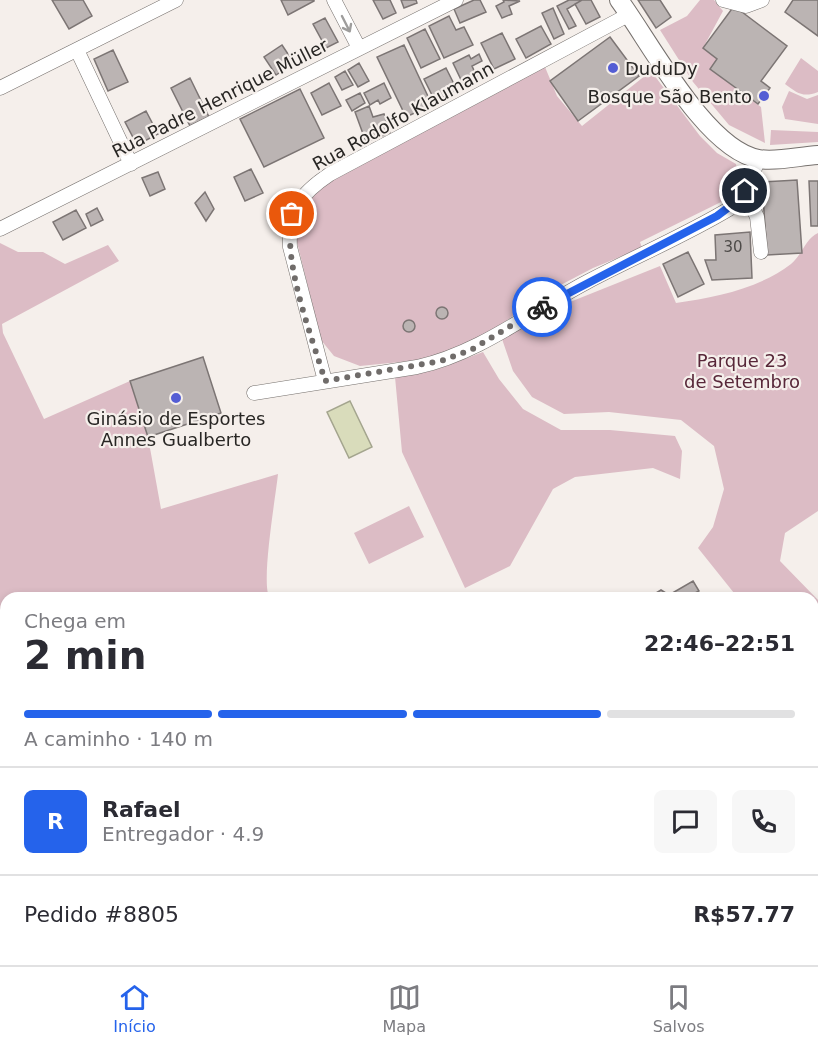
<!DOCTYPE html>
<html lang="pt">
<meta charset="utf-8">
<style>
:root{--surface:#fff;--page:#f7f7f7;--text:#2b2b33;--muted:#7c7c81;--line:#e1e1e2;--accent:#2563eb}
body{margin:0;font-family:"DejaVu Sans",sans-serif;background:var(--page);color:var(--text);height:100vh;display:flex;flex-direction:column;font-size:22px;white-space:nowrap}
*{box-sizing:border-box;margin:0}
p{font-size:20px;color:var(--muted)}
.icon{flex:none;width:33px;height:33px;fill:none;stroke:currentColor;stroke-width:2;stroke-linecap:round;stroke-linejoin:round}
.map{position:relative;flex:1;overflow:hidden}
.details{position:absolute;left:0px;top:592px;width:819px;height:374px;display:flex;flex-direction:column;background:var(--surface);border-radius:18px 18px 0 0;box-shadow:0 3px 9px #0003}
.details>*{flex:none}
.pin{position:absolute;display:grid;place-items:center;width:51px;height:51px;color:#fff;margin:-26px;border:3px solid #fff;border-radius:50%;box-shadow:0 2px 6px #0007}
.courier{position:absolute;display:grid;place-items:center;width:60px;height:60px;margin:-30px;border:4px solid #2563eb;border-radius:50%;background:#fff;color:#222;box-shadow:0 2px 8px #0007}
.head em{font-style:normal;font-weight:700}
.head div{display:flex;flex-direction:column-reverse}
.head{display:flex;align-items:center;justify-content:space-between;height:102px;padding:0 24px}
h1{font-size:39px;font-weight:700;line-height:45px}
.bar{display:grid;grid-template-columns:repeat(4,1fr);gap:9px 6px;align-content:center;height:72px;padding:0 24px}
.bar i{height:8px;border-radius:4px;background:var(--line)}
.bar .active{background:var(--accent)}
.bar p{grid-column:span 4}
.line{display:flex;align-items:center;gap:15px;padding:0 24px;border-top:2px solid var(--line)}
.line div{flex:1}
.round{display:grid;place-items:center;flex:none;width:63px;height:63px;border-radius:9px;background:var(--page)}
.tabs{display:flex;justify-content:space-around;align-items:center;height:84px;border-top:2px solid var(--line);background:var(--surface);font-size:16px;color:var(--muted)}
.tabs a{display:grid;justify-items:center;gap:3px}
.tabs .active{color:var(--accent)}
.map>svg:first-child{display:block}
.green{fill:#dcbcc5}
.water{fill:#d9dcbb;stroke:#a4a58e;stroke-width:1.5}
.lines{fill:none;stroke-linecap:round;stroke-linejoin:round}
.river{stroke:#d9dcbb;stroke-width:20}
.building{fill:#bbb4b3;stroke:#7c7574;stroke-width:1.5}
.minor-casing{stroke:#75706d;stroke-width:15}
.secondary-casing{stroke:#75706d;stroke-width:20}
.minor{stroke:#fff;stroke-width:14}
.secondary{stroke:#fff;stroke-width:18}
.oneway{stroke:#9e9d9c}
.done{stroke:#706c6a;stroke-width:6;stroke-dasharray:0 10.8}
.route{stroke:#2563eb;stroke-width:8}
.poi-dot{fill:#545dd4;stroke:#f5efeb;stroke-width:2}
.labels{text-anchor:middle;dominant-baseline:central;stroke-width:4.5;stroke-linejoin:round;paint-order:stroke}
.number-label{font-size:15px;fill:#4d4a48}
.poi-label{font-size:18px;fill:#282624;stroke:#f5efeb;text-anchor:start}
.street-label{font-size:18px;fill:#282624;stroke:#f5efeb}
.park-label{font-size:18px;fill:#582739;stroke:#f5efeb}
</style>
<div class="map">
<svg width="818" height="965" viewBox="0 0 818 965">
<rect width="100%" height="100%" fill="#f5efeb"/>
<path class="green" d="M 700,0 L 714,0 L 723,11 L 703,48 L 717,59 L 710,69 L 761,107 L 765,143 L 729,125 L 693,82 L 660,30 L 687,16 Z
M 801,58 L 818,71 L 818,92 C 803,98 797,93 785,84 Z
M 545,67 L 557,96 L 582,126 L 651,71 L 700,136 L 717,153 L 736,164 C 740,180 731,192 721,202 L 640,242 L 642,248 L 593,268 L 536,298 L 506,321 L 454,353 L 430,359 L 360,366 L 334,356 L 321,340 L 296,238 C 299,212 312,194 332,178 Z
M 789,91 L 807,99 L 818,95 L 818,124 L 785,119 L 782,107 Z
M 771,130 L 818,132 L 818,142 L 770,145 Z
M 818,233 L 818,511 L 785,533 L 780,561 L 818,600 L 818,649 L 814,655 L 813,598 L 738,598 L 698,548 L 713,527 L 724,489 L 714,446 L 681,420 L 609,412 L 564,414 L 532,397 L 513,371 L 502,339 L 555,308 L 660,266 L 676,303 C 716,297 758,289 791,264 C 802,255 806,238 818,233 Z
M 0,243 L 18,252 L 43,252 L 65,264 L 108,245 L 119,261 L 2,324 L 3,333 L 44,419 L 130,381 L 148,437 L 161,509 L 278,474 C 276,495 260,586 270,598 L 6,598 L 6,960 L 725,960 L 721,965 L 0,965 Z
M 483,352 L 499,379 L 523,409 L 561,430 L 610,430 L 675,436 L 682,451 L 680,479 L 653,468 L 575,477 L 553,489 L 510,566 L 465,588 L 402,452 L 395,377 L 438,369 Z
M 409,506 L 424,537 L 369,564 L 354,533 Z"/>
<path class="water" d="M 350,401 L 372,447 L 349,458 L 327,412 Z"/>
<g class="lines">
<path class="river" d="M 813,873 L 818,868
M 738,965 L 742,960"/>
</g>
<path class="building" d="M 52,0 L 83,0 L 92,16 L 69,29 Z
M 281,0 L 314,0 L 314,1 L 288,15 Z
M 373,0 L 390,0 L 396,13 L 383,19 Z
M 401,0 L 416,0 L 417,3 L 404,8 Z
M 474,0 L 480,0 L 486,12 L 460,23 L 454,9 Z
M 503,0 L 520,1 L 509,6 L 512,14 L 502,18 L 496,6 L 504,2 Z
M 569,0 L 582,0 L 567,9 L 576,26 L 569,29 L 557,6 Z
M 582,0 L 591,0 L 600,17 L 586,24 L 575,4 Z
M 638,0 L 660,0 L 671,17 L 656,28 Z
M 793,0 L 818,0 L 818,36 L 785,12 Z
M 734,6 L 787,46 L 761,81 L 770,88 L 758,104 L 710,69 L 717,59 L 703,48 Z
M 553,8 L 564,34 L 554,39 L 542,13 Z
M 449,16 L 456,30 L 464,27 L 473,45 L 444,58 L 429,26 Z
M 325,18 L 338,42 L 326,48 L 313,24 Z
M 541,26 L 551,44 L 526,58 L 516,39 Z
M 425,29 L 440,59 L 421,68 L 407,38 Z
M 502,33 L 515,59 L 494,69 L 481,43 Z
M 610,37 L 639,76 L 578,121 L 550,81 Z
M 282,45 L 294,63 L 276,75 L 264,57 Z
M 404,45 L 432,105 L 406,117 L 377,57 Z
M 113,50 L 128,82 L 108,91 L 94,59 Z
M 479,54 L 482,61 L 472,66 L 478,79 L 464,86 L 453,63 L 469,55 L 471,59 Z
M 359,63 L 369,81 L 358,87 L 348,70 Z
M 446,68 L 457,90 L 435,101 L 424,79 Z
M 345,71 L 353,85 L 342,90 L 335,77 Z
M 190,78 L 209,117 L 190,126 L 171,88 Z
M 329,83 L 341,106 L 322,115 L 311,93 Z
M 384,83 L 391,98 L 380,104 L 378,100 L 370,105 L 364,93 Z
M 300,89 L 324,138 L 264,167 L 240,119 Z
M 360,93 L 365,103 L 352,111 L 346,100 Z
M 369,106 L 373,117 L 384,114 L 390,133 L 366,142 L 355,112 Z
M 146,111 L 158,134 L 137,145 L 125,122 Z
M 251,169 L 263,193 L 245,201 L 234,177 Z
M 158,172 L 165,189 L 150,196 L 142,178 Z
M 797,180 L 802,253 L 767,255 L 762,182 Z
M 809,181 L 818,181 L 818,226 L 811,226 Z
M 205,192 L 214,209 L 206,221 L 195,203 Z
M 97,208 L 103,220 L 91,226 L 86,214 Z
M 76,210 L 86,228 L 63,240 L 53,222 Z
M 750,232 L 752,278 L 712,280 L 705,260 L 716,260 L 715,235 Z
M 688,252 L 704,284 L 678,297 L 663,264 Z
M436 313a6 6 0 1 1 12 0a6 6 0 1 1-12 0Z
M403 326a6 6 0 1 1 12 0a6 6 0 1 1-12 0Z
M 203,357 L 221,413 L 148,437 L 130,381 Z
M 693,581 L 699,591 L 685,598 L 652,598 L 651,596 L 661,590 L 669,595 Z"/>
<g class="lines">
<g class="minor-casing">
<path id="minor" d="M 334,0 L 359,48
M 723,0 L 746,6 L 762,0
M 77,50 L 131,164
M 0,88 L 176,0
M 745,191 L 757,217 L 761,252
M 0,229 L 456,0
M 325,381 L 290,247 C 288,210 300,194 330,174 L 630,14
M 254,393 L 417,367 C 480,353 530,312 587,282 C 634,257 684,236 729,209 L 745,191 L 759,159
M 813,857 L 818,852"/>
</g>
<g class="secondary-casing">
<path id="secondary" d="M 619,0 C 650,42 706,150 759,159 C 777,162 800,156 818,155"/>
</g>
<use href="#minor" class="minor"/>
<use href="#secondary" class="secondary"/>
</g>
<defs><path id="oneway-shaft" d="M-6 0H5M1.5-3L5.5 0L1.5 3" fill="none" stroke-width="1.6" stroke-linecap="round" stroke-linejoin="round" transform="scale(1.5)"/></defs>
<use class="oneway" href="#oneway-shaft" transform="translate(346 24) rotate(63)"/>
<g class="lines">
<path class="done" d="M 292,214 C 282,263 311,333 325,381 L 441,361 L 471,350 L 542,307"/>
<path class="route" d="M 542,307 L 717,216 L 737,201 L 745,191"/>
</g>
<g class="poi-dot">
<circle cx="613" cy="68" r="6"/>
<circle cx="764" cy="96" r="6"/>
<circle cx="176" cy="398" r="6"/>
</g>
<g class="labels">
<g class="number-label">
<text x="733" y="247">30</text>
</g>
<g class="poi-label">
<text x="625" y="68">DuduDy</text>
<text x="752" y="96" text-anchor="end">Bosque São Bento</text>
<text x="176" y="418" text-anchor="middle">Ginásio de Esportes<tspan x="176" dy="21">Annes Gualberto</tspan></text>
</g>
<g class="street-label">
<text transform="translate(220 98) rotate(-27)">Rua Padre Henrique Müller</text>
<text transform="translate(403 116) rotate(-29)">Rua Rodolfo Klaumann</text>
</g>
<g class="park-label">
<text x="742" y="360">Parque 23<tspan x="742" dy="21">de Setembro</tspan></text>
</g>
</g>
</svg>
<div class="pin" style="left:292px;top:214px;background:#ea580c"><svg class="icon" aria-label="bag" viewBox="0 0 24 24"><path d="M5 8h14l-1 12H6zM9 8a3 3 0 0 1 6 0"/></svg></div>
<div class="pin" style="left:745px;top:191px;background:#1f2937"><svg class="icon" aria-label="home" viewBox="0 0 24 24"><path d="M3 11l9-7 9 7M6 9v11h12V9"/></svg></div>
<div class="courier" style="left:542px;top:307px"><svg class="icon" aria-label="bike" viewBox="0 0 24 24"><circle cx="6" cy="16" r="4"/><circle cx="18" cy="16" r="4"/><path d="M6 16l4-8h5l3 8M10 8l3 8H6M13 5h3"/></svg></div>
<section class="details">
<div class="head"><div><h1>2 min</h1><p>Chega em</p></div><em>22:46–22:51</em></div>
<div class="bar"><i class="active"></i><i class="active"></i><i class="active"></i><i></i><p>A caminho · 140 m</p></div>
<div class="line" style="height:108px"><b class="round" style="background:var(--accent);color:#fff">R</b><div><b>Rafael</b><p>Entregador · 4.9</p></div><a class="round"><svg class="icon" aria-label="chat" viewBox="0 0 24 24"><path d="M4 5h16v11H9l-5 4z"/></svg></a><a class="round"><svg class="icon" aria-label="phone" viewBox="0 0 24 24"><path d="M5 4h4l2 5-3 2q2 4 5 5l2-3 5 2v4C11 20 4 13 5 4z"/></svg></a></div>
<div class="line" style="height:78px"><div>Pedido #8805</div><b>R$57.77</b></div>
</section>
</div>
<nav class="tabs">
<a class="active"><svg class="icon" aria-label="home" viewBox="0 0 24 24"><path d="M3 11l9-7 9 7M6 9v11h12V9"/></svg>Início</a>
<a><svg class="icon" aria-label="map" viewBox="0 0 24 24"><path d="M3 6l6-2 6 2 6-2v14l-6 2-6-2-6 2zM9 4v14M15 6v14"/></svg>Mapa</a>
<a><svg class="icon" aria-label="saved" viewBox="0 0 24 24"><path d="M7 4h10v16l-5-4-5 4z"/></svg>Salvos</a>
</nav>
